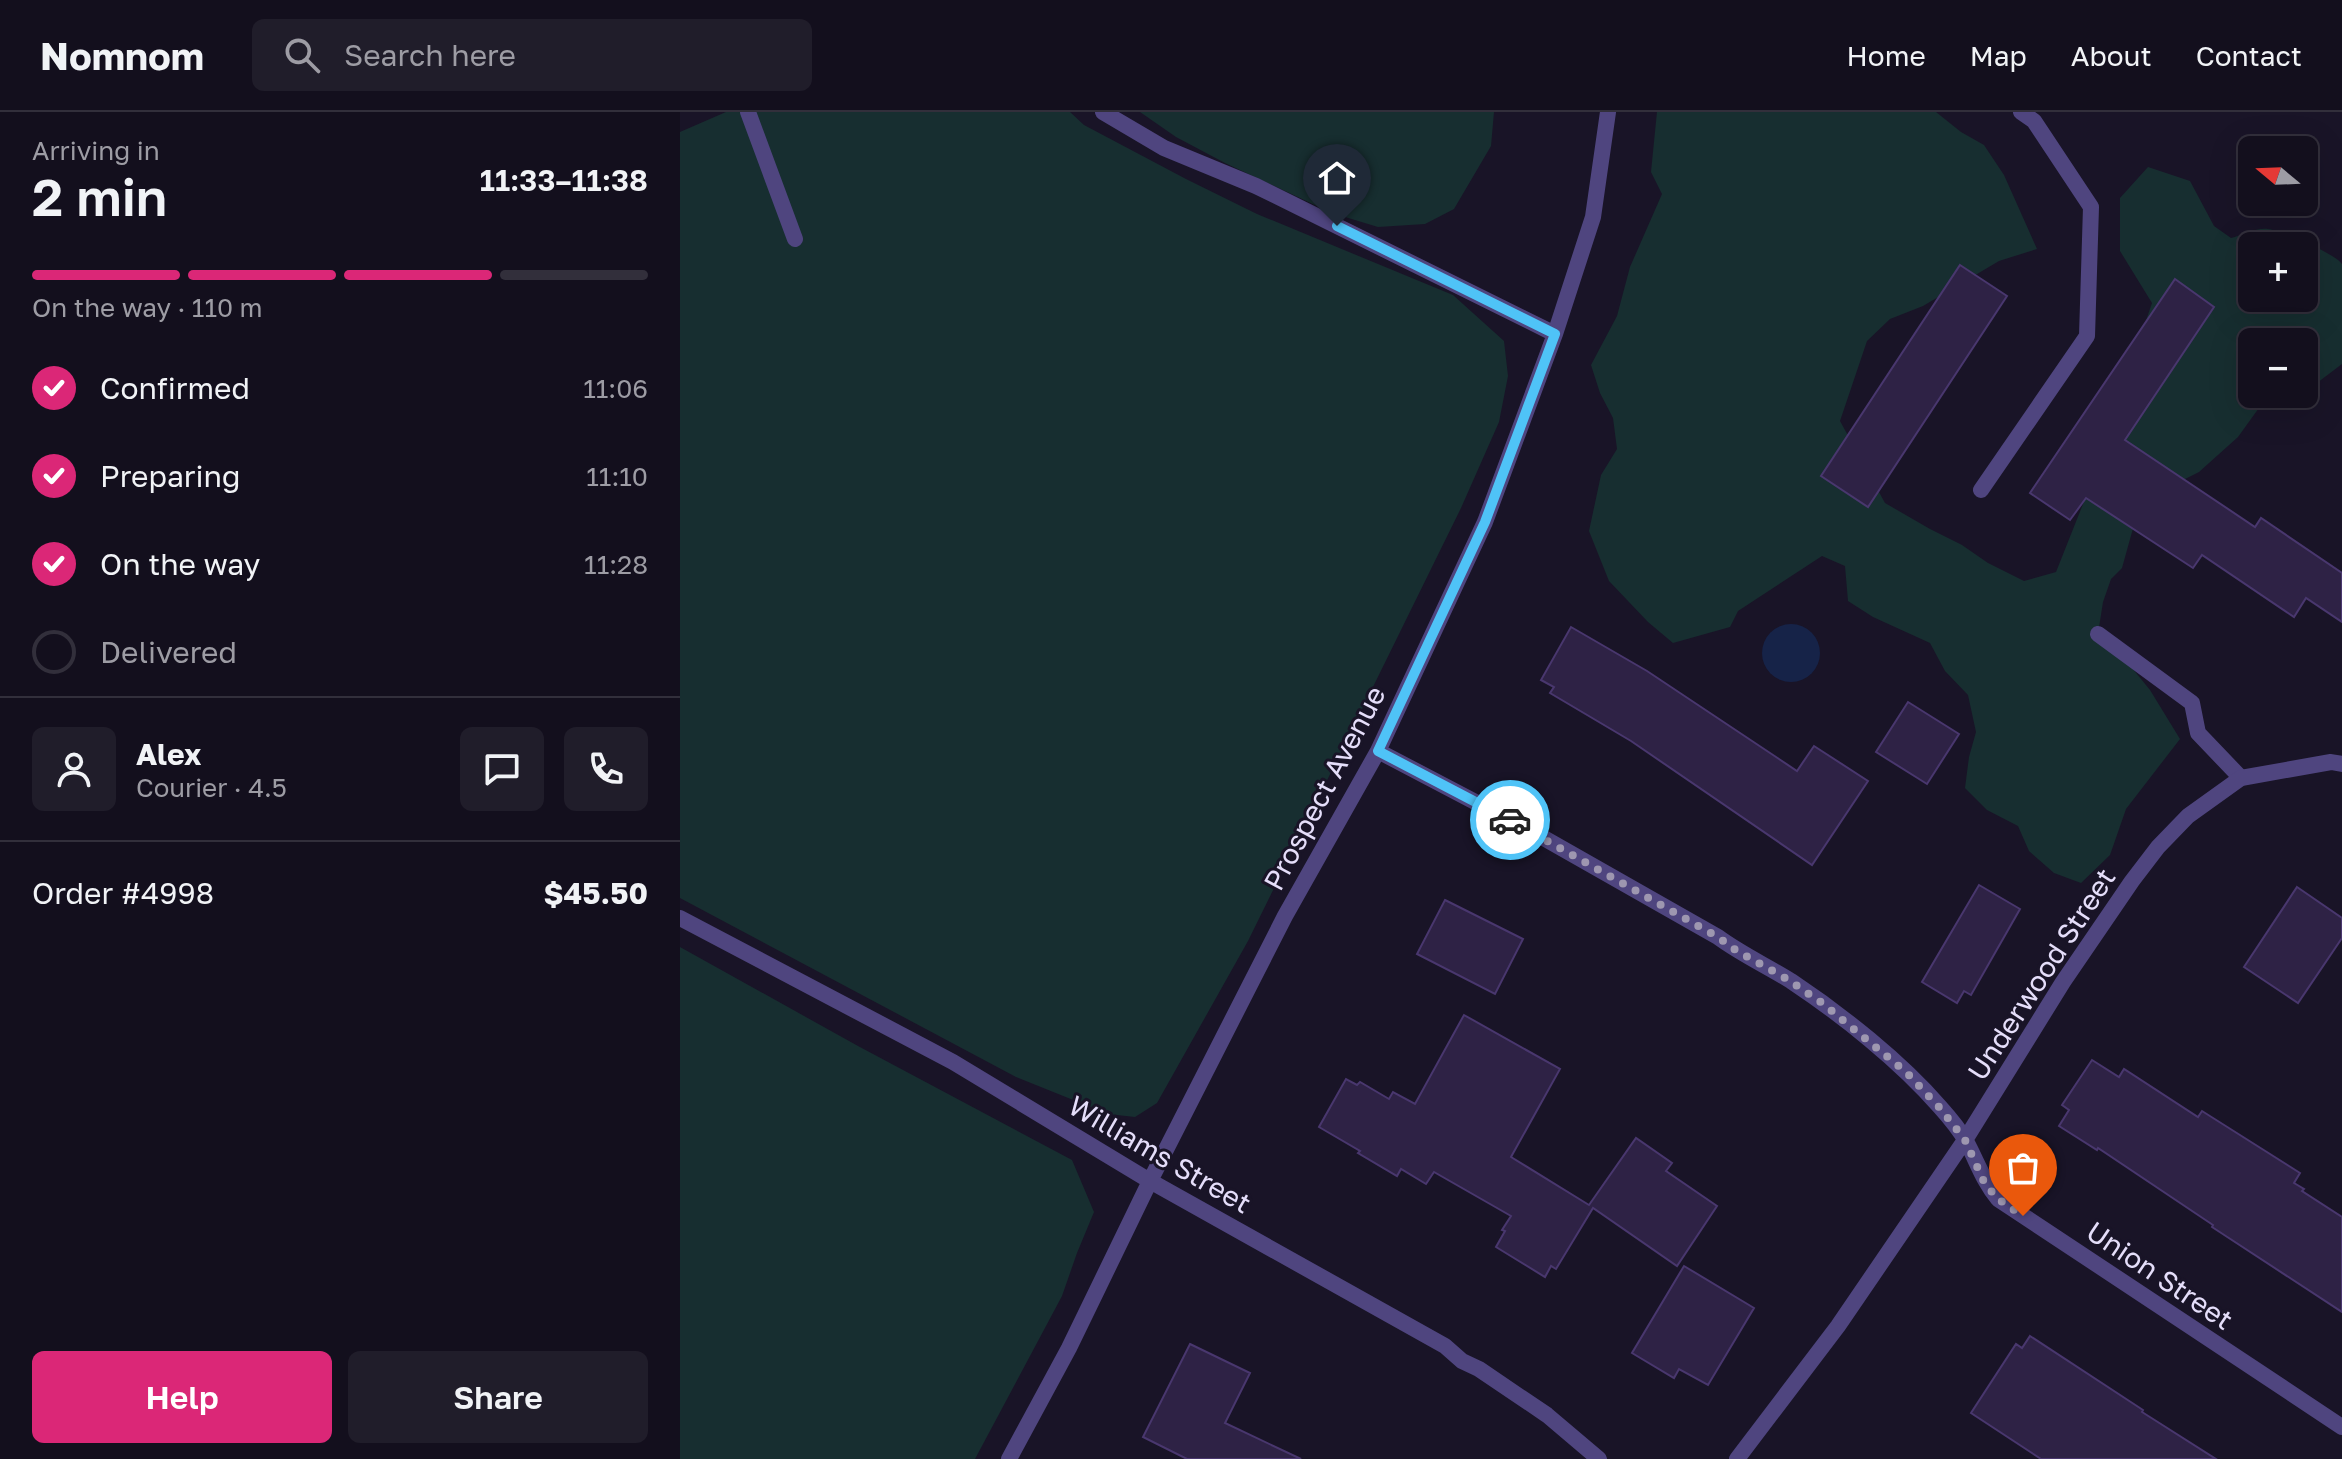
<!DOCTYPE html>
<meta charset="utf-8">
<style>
:root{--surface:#130f1d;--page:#201d2a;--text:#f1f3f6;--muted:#9d9ca4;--line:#322f3b;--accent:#db2777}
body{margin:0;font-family:"Golos Text",sans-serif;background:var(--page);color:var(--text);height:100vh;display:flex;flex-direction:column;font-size:30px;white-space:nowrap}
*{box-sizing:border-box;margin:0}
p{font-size:26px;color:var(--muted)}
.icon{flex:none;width:44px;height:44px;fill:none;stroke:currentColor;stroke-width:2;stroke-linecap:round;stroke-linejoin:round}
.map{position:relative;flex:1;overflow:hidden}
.sheet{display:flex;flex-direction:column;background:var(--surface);width:680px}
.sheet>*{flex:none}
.needle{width:52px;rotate:289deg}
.controls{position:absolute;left:1558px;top:24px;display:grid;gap:16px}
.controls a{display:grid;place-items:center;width:80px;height:80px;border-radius:12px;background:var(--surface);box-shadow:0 8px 32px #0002,0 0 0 2px var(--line);font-size:40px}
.pin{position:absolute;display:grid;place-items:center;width:68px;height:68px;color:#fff;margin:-82px -34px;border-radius:50% 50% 50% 0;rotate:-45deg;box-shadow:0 0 8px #0007}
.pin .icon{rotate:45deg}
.courier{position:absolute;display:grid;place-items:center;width:80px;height:80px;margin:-40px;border:6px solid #4fc3f7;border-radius:50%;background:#fff;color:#222;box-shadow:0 2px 10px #0007}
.head em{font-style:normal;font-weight:600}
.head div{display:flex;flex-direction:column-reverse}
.head{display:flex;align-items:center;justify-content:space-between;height:136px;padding:0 32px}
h1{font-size:52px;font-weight:600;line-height:60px}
.bar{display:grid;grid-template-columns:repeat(4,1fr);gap:12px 8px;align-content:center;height:96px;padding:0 32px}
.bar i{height:10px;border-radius:6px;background:var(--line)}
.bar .selected{background:var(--accent)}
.bar p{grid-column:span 4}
.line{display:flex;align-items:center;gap:20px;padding:0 32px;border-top:2px solid var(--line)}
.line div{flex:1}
.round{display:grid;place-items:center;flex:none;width:84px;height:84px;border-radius:12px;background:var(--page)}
ol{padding:0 32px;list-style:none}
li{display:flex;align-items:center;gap:24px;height:88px}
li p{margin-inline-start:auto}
li .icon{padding:8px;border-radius:50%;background:var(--accent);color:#fff;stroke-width:4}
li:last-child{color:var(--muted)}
li i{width:44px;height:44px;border:4px solid var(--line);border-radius:50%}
.action{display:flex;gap:16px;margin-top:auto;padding:16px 32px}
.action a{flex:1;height:92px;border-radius:12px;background:var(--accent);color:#fff;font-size:32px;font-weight:600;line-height:92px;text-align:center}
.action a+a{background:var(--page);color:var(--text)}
header{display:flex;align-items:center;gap:48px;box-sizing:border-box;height:112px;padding:0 40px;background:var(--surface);border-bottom:2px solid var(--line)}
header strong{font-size:38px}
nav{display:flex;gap:44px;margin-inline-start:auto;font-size:28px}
.search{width:560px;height:72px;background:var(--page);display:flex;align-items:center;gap:20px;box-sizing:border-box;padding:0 28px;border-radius:12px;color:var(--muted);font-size:30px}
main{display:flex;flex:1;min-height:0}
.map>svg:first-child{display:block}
.green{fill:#172e30;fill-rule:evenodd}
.water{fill:#162348}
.building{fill:#2e2245;stroke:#49376e;stroke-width:2}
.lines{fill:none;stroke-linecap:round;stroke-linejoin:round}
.lane{stroke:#4f457f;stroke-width:16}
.street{stroke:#4f457f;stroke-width:16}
.done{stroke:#9e97b0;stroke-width:8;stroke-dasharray:0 14.4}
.route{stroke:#4fc3f7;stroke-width:10}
.labels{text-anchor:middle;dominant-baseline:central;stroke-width:6;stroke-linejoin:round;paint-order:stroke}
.street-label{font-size:28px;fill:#e5defa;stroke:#191427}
</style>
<header>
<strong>Nomnom</strong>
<div class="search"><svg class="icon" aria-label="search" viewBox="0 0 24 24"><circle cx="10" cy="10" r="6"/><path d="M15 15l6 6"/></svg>Search here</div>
<nav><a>Home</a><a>Map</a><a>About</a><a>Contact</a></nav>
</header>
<main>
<section class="sheet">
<div class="head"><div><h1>2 min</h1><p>Arriving in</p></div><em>11:33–11:38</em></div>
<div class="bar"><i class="selected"></i><i class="selected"></i><i class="selected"></i><i></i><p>On the way · 110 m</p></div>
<ol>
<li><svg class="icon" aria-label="check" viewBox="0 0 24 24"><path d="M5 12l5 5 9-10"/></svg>Confirmed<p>11:06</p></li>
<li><svg class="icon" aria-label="check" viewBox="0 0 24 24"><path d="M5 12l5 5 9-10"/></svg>Preparing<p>11:10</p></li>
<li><svg class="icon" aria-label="check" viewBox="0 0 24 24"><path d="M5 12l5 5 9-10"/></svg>On the way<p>11:28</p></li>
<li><i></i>Delivered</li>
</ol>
<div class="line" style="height:144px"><a class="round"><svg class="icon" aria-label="person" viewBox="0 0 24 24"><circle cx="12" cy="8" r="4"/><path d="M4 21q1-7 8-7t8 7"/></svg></a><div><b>Alex</b><p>Courier · 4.5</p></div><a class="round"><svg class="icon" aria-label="chat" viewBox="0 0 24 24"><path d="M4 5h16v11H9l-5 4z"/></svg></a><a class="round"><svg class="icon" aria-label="phone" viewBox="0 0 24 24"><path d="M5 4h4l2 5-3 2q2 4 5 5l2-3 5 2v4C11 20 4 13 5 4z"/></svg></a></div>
<div class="line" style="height:104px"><div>Order #4998</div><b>$45.50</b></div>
<div class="action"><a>Help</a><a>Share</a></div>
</section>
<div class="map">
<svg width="1662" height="1347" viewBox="0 0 1662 1347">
<rect width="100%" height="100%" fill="#191427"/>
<path class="green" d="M 46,0 L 390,0 L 404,13 L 506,67 L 577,102 L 773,183 L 824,229 L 828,264 L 819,310 L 781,396 L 568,829 L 477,991 L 455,1005 L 428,1002 L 336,965 L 0,786 L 0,20 Z
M 460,0 L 814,0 L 811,34 L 774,97 L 745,112 L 698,115 L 652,101 L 545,51 L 496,25 Z
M 977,0 L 1256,0 L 1281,20 L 1304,33 L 1324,63 L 1357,137 L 1319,149 L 1243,194 L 1210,207 L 1187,229 L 1160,309 L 1205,391 L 1250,417 L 1282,433 L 1308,451 L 1344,469 L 1376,460 L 1405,387 L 1472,191 L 1440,139 L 1440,86 L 1468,55 L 1510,69 L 1534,114 L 1551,126 C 1562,123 1578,115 1588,117 C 1603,119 1654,141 1662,152 L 1662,252 L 1633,274 L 1624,275 L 1624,230 L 1572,230 L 1572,282 L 1589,282 L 1558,325 L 1519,360 L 1475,382 L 1457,402 L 1442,456 L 1431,467 L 1423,490 L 1418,522 L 1448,551 L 1470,578 L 1500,627 L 1446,697 L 1430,743 L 1401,771 L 1374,761 L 1349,739 L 1338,714 L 1307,698 L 1285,676 L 1289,645 L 1296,620 L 1288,583 L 1265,559 L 1250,531 L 1193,505 L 1168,489 L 1165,454 L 1142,444 L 1058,499 L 1050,515 L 993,531 L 968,510 L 929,469 L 909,419 L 921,363 L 937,337 L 933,306 L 920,281 L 911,253 L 937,204 L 950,155 L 982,82 L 971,60 ZM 1572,134 L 1624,134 L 1624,186 L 1572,186 Z
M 0,835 L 178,934 L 392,1048 L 414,1100 L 397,1141 L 382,1184 L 295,1347 L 0,1347 Z"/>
<path class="water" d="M1082 541a29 29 0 1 1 58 0a29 29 0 1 1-58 0Z"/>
<path class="building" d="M 1280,153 L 1327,184 L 1188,395 L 1141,364 Z
M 1495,167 L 1534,195 L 1445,328 L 1575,415 L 1581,406 L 1662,461 L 1662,510 L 1626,486 L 1614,505 L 1522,443 L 1513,456 L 1406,386 L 1390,408 L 1350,381 Z
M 891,515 L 967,559 L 1117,659 L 1134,634 L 1188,669 L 1132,753 L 951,629 L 870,581 L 874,575 L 861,568 Z
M 1228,590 L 1279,622 L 1247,672 L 1196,640 Z
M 1299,773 L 1340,797 L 1291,883 L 1284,879 L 1277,891 L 1242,870 Z
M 1617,775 L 1662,806 L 1662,826 L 1618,891 L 1564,855 Z
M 765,788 L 843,827 L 815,882 L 737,842 Z
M 784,903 L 880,957 L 831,1045 L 909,1093 L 956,1026 L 992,1051 L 986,1059 L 1037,1094 L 997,1154 L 913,1096 L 876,1157 L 871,1154 L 865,1165 L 816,1135 L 825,1119 L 822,1118 L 831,1104 L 754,1060 L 746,1072 L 721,1057 L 717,1064 L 678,1041 L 680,1039 L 639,1015 L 666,967 L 677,973 L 680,970 L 709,987 L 713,980 L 735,992 Z
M 1412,948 L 1439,965 L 1444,957 L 1518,1005 L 1522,999 L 1620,1061 L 1614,1071 L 1624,1077 L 1622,1079 L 1662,1105 L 1662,1200 L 1532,1115 L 1533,1113 L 1418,1036 L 1417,1038 L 1379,1014 L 1389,998 L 1382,993 Z
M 1004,1154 L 1074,1196 L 1028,1273 L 999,1257 L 994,1266 L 952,1241 Z
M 1350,1224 L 1463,1298 L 1462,1300 L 1536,1347 L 1361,1347 L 1291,1301 L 1336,1232 L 1342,1236 Z
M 510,1232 L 570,1261 L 545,1311 L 621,1347 L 507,1347 L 463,1325 Z"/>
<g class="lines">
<path class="lane" d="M 68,0 L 115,127
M 1301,378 L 1407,224 L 1411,95 L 1354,9 L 1341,0
M 1418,522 L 1512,591 L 1518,621 L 1561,666"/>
<path class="street" d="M 423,0 L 484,36 L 576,74 L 875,222
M 698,639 L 862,725 L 1038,825 C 1061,842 1087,854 1111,869 C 1162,903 1220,949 1260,995 C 1269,1005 1279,1017 1286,1029 C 1297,1049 1303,1069 1318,1087 L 1662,1315
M 0,806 L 273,950 L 470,1069 L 765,1234 L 782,1249 L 799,1257 L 867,1303 L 919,1347
M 329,1347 L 389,1236 L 470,1069 L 605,804 L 698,639 L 805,410 L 875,222 L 913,105 L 928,0
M 1057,1347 L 1158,1214 L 1285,1028 L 1383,870 L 1452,769 L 1478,735 L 1508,704 L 1561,666 L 1651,650 L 1662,652"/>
</g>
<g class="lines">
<path class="done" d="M 830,708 L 1038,825 L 1057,839 L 1107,867 L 1142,891 L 1226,960 L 1260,996 L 1285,1028 L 1305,1072 L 1318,1087 L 1343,1104"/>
<path class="route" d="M 657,114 L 875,222 L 805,410 L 698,639 L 830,708"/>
</g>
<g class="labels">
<g class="street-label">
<text transform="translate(644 676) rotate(-62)">Prospect Avenue</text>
<text transform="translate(1361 862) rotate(-57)">Underwood Street</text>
<text transform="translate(480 1042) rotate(30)">Williams Street</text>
<text transform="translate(1480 1163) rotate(34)">Union Street</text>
</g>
</g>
</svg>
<div class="controls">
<a><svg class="needle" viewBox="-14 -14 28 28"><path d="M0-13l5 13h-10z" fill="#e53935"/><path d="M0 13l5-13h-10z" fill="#9d9ca4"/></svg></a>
<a>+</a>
<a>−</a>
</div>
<div class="pin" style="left:1343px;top:1104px;background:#ea580c"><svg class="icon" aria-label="bag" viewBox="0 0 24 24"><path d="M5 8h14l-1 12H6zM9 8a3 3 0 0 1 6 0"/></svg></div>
<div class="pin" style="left:657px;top:114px;background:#1f2937"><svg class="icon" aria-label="home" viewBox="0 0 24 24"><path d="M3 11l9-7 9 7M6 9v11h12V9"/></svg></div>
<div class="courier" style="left:830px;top:708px"><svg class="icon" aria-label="car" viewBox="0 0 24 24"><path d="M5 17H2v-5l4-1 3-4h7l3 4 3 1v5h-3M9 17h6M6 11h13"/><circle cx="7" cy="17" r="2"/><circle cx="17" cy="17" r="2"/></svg></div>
</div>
</main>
